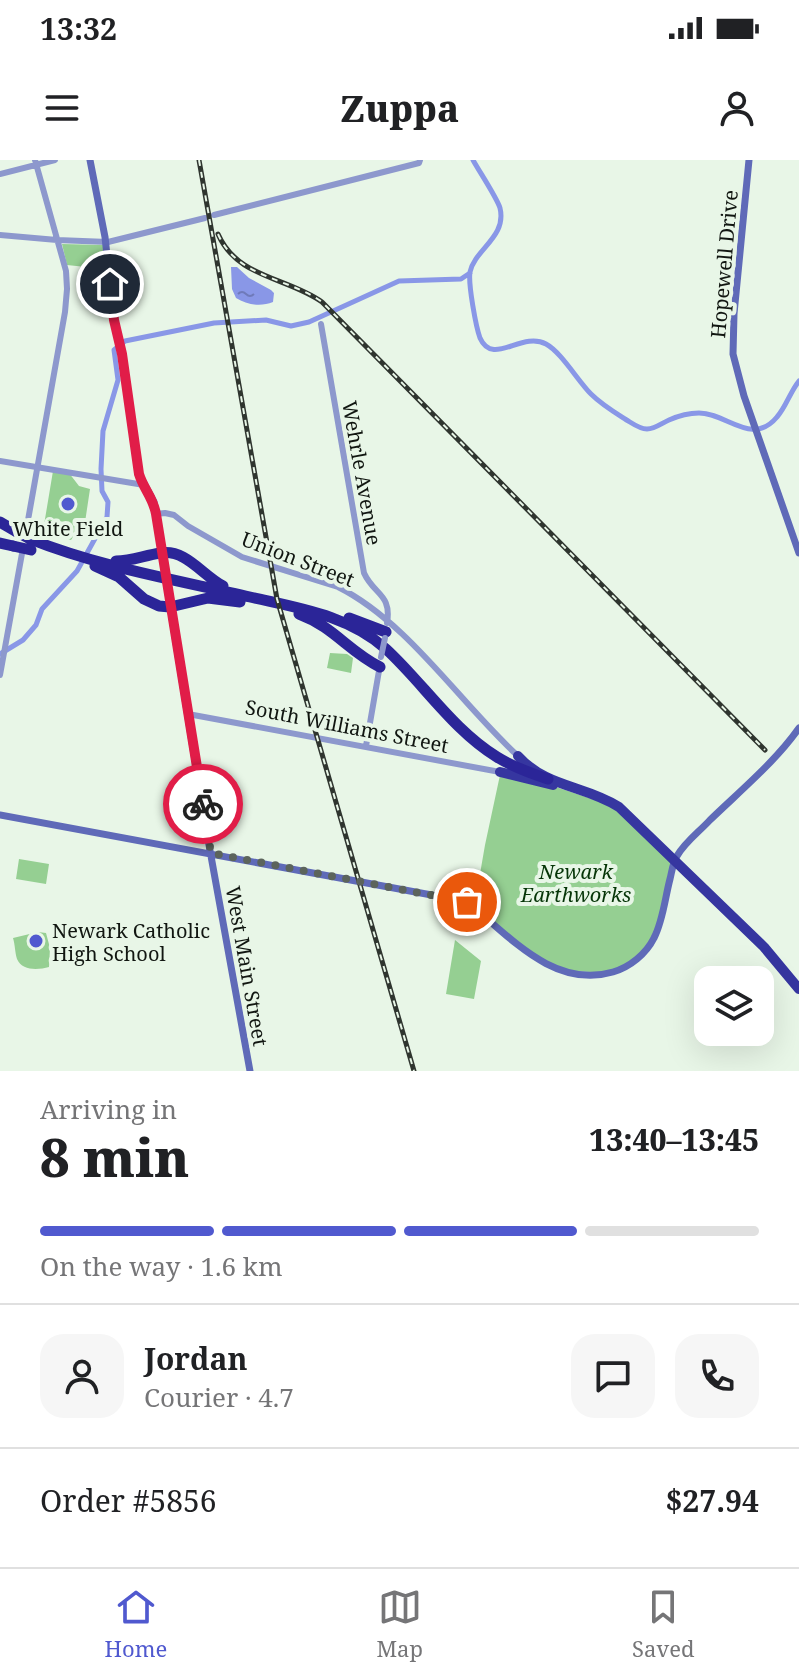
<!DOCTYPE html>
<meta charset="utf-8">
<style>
:root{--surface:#fff;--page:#f6f6f6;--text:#202124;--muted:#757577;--line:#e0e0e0;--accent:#5059cf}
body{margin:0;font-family:"Noto Serif",serif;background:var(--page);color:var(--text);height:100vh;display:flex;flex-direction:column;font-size:30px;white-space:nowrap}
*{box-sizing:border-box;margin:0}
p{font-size:26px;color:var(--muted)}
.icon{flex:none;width:44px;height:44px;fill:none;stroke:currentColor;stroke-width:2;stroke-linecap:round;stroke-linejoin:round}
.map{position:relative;height:911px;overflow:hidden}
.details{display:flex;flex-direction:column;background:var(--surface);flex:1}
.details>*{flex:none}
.tools{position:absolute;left:694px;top:806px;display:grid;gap:16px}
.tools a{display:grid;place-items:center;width:80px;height:80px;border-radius:16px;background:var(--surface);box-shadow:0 8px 32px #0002;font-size:40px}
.pin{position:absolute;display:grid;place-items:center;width:68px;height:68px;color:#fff;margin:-34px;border:4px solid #fff;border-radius:50%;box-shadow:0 2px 8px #0007}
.courier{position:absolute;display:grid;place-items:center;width:80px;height:80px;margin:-40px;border:6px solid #e11d48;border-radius:50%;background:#fff;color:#222;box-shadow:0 2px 10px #0007}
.overview em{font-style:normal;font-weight:800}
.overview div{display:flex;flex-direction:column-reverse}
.overview{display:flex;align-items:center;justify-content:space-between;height:136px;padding:0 40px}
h1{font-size:52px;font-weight:800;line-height:60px}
.bar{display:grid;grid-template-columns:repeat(4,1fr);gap:12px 8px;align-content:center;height:96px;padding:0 40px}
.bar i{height:10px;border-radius:6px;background:var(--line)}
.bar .selected{background:var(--accent)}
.bar p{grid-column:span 4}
.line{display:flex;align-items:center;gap:20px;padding:0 40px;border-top:2px solid var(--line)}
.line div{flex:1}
.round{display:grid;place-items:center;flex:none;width:84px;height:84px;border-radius:24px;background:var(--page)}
.status{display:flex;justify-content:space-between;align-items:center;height:56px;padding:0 40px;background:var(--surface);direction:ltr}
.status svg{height:22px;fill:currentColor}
header{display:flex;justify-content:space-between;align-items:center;height:104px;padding:0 40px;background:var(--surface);font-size:36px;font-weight:800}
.tab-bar{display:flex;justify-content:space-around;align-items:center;height:112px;border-top:2px solid var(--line);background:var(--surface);font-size:22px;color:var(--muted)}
.tab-bar a{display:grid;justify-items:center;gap:4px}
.tab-bar .selected{color:var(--accent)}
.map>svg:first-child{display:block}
.park{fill:#95cf92}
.water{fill:url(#water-ripples)}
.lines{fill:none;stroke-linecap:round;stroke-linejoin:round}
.river{stroke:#8997e7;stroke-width:5}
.tertiary{stroke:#8d98cd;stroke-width:6}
.secondary{stroke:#5f6ab8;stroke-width:7}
.trunk{stroke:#3636a0;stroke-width:10}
.motorway{stroke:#2b2598;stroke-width:11}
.rail-casing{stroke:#2f352f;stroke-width:5}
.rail{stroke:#e8f6e7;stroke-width:2;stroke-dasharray:6;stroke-linecap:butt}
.tertiary-bridge{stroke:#8d98cd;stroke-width:6}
.secondary-bridge{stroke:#5f6ab8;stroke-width:7}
.motorway-bridge{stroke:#2b2598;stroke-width:11}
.done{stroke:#5c645c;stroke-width:8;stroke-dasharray:0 14.4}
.route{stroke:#e11d48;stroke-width:10}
.poi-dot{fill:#5059cf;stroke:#e8f6e7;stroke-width:3}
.labels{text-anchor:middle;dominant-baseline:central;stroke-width:8;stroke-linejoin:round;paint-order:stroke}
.street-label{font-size:20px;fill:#111611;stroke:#e8f6e7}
.poi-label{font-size:20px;fill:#111611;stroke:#e8f6e7}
.park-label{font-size:20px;font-style:italic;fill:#053507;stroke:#e8f6e7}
</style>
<div class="status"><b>13:32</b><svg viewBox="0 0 49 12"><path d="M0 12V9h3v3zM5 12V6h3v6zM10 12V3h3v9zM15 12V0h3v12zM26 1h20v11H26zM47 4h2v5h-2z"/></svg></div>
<header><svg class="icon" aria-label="menu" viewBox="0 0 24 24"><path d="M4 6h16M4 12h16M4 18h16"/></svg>Zuppa<svg class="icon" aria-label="person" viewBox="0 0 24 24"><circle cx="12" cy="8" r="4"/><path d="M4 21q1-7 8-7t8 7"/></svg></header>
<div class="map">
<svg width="799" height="911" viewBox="0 0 799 911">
<defs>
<pattern id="water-ripples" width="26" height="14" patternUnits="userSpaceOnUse" patternTransform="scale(2)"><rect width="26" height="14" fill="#8997e7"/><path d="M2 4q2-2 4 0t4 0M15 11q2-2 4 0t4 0" fill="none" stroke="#6f7aba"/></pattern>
</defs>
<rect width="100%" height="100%" fill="#e8f6e7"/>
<path class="park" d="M 62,84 L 103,85 L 105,109 L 67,105 Z
M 53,311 L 69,313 L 79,326 L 90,329 L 84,369 L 78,378 L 73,377 L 71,380 L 43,371 Z
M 330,493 L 347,494 L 353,498 L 351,513 L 327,508 Z
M 500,615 L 547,624 L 610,645 L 675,699 L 655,777 L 639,797 L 608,813 L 555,810 L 471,745 L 476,737 L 485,685 Z
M 19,699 L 49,704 L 46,724 L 16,719 Z
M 38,772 L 46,773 L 50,788 L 49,807 C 38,810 22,811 17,799 C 15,793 15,784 13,778 Z
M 455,780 L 481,801 L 474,839 L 446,834 Z"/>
<path class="water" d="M 231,107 L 237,107 L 249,118 L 271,130 L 274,133 L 273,142 C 261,147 247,145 236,138 L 232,129 Z"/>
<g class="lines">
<path class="river" d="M 473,0 C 479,11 497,38 500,48 C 507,77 475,89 470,112 C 468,124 476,167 480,178 C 493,207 521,171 546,184 C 561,192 578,221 591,234 C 601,244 614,252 625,259 C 632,263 639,269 647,269 C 655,269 662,263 669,260 C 678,256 689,253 699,253 C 727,253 752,287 777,257 C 786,247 790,232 799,221
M 0,494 L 23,480 L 36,465 L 42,449 L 77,411 L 107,357 L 108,342 L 102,331 L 101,309 L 103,271 L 118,220 L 114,190 L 125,181 L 214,163 L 266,160 L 291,166 L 309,162 L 399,121 L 461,119 L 470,113"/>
<path class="tertiary" d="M 0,14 L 55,0
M 214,55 L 419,3 L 420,0
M 0,75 L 57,80 L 108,82 L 205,58
M 321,164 L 364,413 C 374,435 392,434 387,463
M 0,301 L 144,325
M 156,354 L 165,353 L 174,355 L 188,366 L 242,397 L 338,427 C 408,462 460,543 518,596
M 25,377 L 65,152 L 67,129 L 66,111 L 35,0
M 0,515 L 23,388
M 188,554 L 500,612
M 366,586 L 380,505"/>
<path class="secondary" d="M 90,0 L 105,77 L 114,160 L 122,194 L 139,314 L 154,342 L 165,411
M 749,0 L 734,154 L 733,194 L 744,236 L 799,393
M 167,427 L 205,663 L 250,911
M 0,655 L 464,741 L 471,745 C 511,778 555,829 613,812 C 630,807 646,794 654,778 C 663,761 665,738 670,719 C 672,711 673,702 677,696 C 685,682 699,672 710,660 C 740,631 775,602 799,568"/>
<path class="trunk" d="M 518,596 C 547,628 584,625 619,647 L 764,787 L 799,829
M 500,612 L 553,625"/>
<path class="motorway" d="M 0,362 L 17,372
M 30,379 C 100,407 177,420 250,437 C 298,448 348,455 386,489 C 423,523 453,570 497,597 C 513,607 530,613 548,619
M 0,383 L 13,386
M 116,401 C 132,401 145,395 161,393 C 186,389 203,416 223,426
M 95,406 L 119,417 L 144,439 L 159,446 L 170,447 L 208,438 L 240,442
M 299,454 C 334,467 348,491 380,507
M 349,458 L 386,472"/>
<g class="rail-casing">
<path id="rail" d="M 199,0 L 277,439 L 414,911
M 218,74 C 237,118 287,117 322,142 L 765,590"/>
</g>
<use href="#rail" class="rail"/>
<path class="tertiary-bridge" d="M 381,497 L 385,478"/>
<path class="secondary-bridge" d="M 165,411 L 167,427"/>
<path class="motorway-bridge" d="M 17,372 L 30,379
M 13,386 L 31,390"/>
</g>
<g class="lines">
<path class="done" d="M 203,644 L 211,693 L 467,742"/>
<path class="route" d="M 110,124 L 114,160 L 122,194 L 139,314 C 144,330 153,337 156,354 L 203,644"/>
</g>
<g class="poi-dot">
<circle cx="68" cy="344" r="8"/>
<circle cx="36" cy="781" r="8"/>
</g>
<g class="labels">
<g class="street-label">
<text transform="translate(724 104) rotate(-85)">Hopewell Drive</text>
<text transform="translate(362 313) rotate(80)">Wehrle Avenue</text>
<text transform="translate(298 399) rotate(21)">Union Street</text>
<text transform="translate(347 566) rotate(11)">South Williams Street</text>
<text transform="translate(247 806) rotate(80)">West Main Street</text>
</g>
<g class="poi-label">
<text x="68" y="368">White Field</text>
<text x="52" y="770" text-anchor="start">Newark Catholic<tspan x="52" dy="23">High School</tspan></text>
</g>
<g class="park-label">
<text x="576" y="711">Newark<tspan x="576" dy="23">Earthworks</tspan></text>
</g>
</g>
</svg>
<div class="tools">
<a><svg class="icon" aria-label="layers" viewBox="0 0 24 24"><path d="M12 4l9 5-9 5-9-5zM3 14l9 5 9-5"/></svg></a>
</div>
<div class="pin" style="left:467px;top:742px;background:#ea580c"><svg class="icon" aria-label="bag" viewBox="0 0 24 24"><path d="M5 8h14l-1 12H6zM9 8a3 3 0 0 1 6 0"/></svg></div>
<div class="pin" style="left:110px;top:124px;background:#1f2937"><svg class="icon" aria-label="home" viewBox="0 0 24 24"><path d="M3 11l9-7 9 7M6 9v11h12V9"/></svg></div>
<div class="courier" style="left:203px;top:644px"><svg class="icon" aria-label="bike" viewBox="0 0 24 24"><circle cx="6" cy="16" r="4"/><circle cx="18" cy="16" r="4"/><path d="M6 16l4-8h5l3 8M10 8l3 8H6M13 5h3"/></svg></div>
</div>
<section class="details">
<div class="overview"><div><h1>8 min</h1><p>Arriving in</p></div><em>13:40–13:45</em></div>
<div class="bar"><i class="selected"></i><i class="selected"></i><i class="selected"></i><i></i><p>On the way · 1.6 km</p></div>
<div class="line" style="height:144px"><a class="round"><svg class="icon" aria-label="person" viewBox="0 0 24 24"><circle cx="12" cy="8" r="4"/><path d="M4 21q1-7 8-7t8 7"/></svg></a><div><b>Jordan</b><p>Courier · 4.7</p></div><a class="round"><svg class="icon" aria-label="chat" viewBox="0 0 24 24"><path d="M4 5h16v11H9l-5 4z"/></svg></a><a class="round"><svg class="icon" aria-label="phone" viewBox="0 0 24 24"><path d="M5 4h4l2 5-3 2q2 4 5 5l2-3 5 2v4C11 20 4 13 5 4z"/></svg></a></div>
<div class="line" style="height:104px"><div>Order #5856</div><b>$27.94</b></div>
</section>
<nav class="tab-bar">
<a class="selected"><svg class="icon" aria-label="home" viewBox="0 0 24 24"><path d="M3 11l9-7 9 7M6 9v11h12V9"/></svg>Home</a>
<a><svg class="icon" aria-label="map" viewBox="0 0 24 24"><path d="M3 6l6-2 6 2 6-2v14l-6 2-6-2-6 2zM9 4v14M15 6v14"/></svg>Map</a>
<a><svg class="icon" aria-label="saved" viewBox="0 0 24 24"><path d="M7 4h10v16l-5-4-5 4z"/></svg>Saved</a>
</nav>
